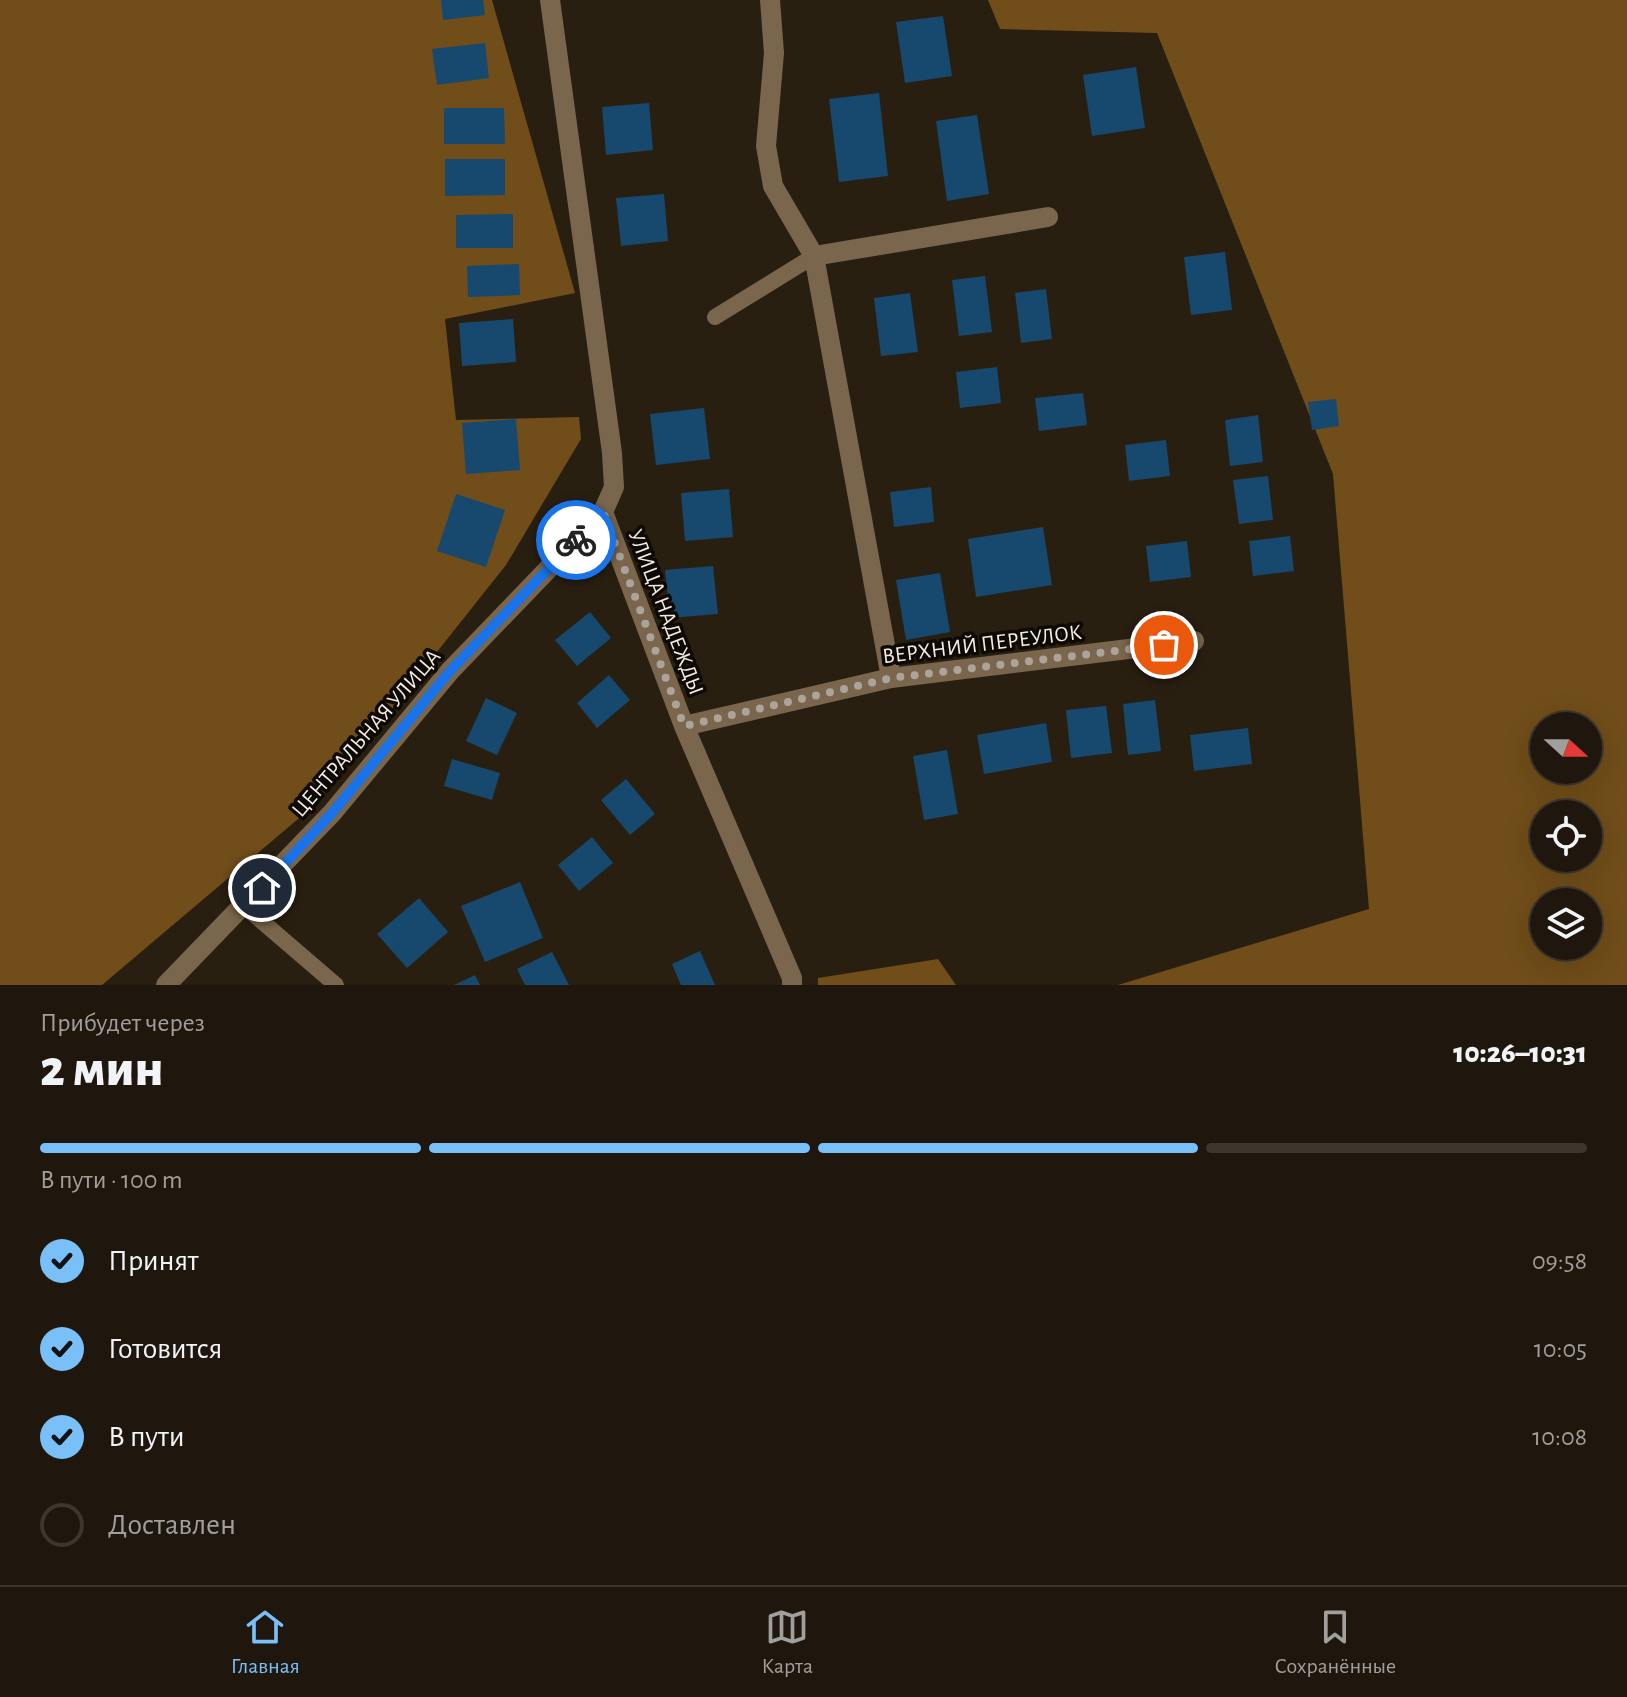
<!DOCTYPE html>
<html lang="ru">
<meta charset="utf-8">
<style>
:root{--surface:#1f170d;--page:#272016;--text:#f1f3f6;--muted:#a19f9d;--line:#3c362e;--accent:#79bff8}
body{margin:0;font-family:"Alegreya Sans",sans-serif;background:var(--page);color:var(--text);height:100vh;display:flex;flex-direction:column;font-size:30px;white-space:nowrap}
*{box-sizing:border-box;margin:0}
p{font-size:26px;color:var(--muted)}
.icon{flex:none;width:44px;height:44px;fill:none;stroke:currentColor;stroke-width:2;stroke-linecap:round;stroke-linejoin:round}
.map{position:relative;height:985px;overflow:hidden}
.sheet{display:flex;flex-direction:column;background:var(--surface);flex:1}
.sheet>*{flex:none}
.needle{width:52px;rotate:111deg}
.controls{position:absolute;left:1530px;top:712px;display:grid;gap:16px}
.controls a{display:grid;place-items:center;width:72px;height:72px;border-radius:50%;background:var(--surface);box-shadow:0 8px 32px #0002,0 0 0 2px var(--line);font-size:40px}
.pin{position:absolute;display:grid;place-items:center;width:68px;height:68px;color:#fff;margin:-34px;border:4px solid #fff;border-radius:50%;box-shadow:0 2px 8px #0007}
.courier{position:absolute;display:grid;place-items:center;width:80px;height:80px;margin:-40px;border:6px solid #1a73e8;border-radius:50%;background:#fff;color:#222;box-shadow:0 2px 10px #0007}
.summary em{font-style:normal;font-weight:800}
.summary div{display:flex;flex-direction:column-reverse}
.summary{display:flex;align-items:center;justify-content:space-between;height:136px;padding:0 40px}
h1{font-size:52px;font-weight:800;line-height:60px}
.bar{display:grid;grid-template-columns:repeat(4,1fr);gap:12px 8px;align-content:center;height:96px;padding:0 40px}
.bar i{height:10px;border-radius:6px;background:var(--line)}
.bar .current{background:var(--accent)}
.bar p{grid-column:span 4}
ol{padding:0 40px;list-style:none}
li{display:flex;align-items:center;gap:24px;height:88px}
li p{margin-inline-start:auto}
li .icon{padding:8px;border-radius:50%;background:var(--accent);color:#111;stroke-width:4}
li:last-child{color:var(--muted)}
li i{width:44px;height:44px;border:4px solid var(--line);border-radius:50%}
.dock{display:flex;justify-content:space-around;align-items:center;height:112px;border-top:2px solid var(--line);background:var(--surface);font-size:22px;color:var(--muted)}
.dock a{display:grid;justify-items:center;gap:4px}
.dock .current{color:var(--accent)}
.map>svg:first-child{display:block}
.forest{fill:#704d19;fill-rule:evenodd}
.building{fill:#16496d}
.lines{fill:none;stroke-linecap:round;stroke-linejoin:round}
.service{stroke:#7a664c;stroke-width:16}
.minor{stroke:#7a664c;stroke-width:20}
.done{stroke:#aca49a;stroke-width:8;stroke-dasharray:0 14.4}
.route{stroke:#1a73e8;stroke-width:10}
.labels{text-anchor:middle;dominant-baseline:central;stroke-width:7;stroke-linejoin:round;paint-order:stroke}
.street-label{font-size:22px;fill:#f3ece3;stroke:#0e0905}
</style>
<div class="map">
<svg width="1627" height="985" viewBox="0 0 1627 985">
<rect width="100%" height="100%" fill="#291f11"/>
<path class="forest" d="M 0,0 L 492,0 L 575,293 L 445,319 L 456,420 L 579,417 L 581,439 L 506,565 L 317,803 L 102,985 L 0,985 Z
M 988,0 L 1627,0 L 1627,985 L 1118,985 L 1369,909 L 1333,474 L 1157,33 L 1000,29 ZM 1544,726 L 1588,726 L 1588,770 L 1544,770 ZM 1544,814 L 1588,814 L 1588,858 L 1544,858 ZM 1544,902 L 1588,902 L 1588,946 L 1544,946 Z
M 938,959 L 956,985 L 818,985 L 818,978 Z"/>
<path class="building" d="M 441,0 L 483,0 L 485,15 L 443,20 Z
M 943,16 L 952,76 L 905,83 L 896,22 Z
M 485,43 L 489,78 L 437,85 L 432,49 Z
M 1136,67 L 1145,128 L 1092,136 L 1083,75 Z
M 879,93 L 888,176 L 839,182 L 829,99 Z
M 649,103 L 653,150 L 606,155 L 602,107 Z
M 444,108 L 504,108 L 505,144 L 444,144 Z
M 977,115 L 989,194 L 947,201 L 936,121 Z
M 445,159 L 505,159 L 505,195 L 445,196 Z
M 664,194 L 668,241 L 621,246 L 616,198 Z
M 513,214 L 513,248 L 456,248 L 456,215 Z
M 1225,252 L 1232,310 L 1191,315 L 1184,257 Z
M 519,264 L 520,295 L 468,297 L 467,266 Z
M 985,276 L 992,332 L 959,336 L 952,280 Z
M 1046,289 L 1052,339 L 1021,343 L 1015,293 Z
M 910,293 L 918,352 L 881,356 L 874,298 Z
M 513,319 L 516,362 L 462,366 L 459,323 Z
M 997,367 L 1001,403 L 960,408 L 956,372 Z
M 1083,393 L 1087,425 L 1039,431 L 1035,398 Z
M 1336,399 L 1339,426 L 1312,430 L 1308,402 Z
M 704,408 L 710,459 L 656,465 L 650,414 Z
M 1258,415 L 1263,462 L 1230,466 L 1225,420 Z
M 516,419 L 520,470 L 466,474 L 462,423 Z
M 1166,440 L 1170,476 L 1129,481 L 1125,445 Z
M 1268,476 L 1273,520 L 1239,524 L 1233,480 Z
M 931,487 L 934,522 L 894,527 L 890,492 Z
M 729,489 L 733,537 L 685,541 L 681,493 Z
M 456,494 L 505,510 L 486,567 L 437,551 Z
M 1043,527 L 1052,585 L 976,597 L 968,539 Z
M 1290,536 L 1294,571 L 1253,576 L 1249,541 Z
M 1187,541 L 1191,577 L 1150,582 L 1146,546 Z
M 713,566 L 718,614 L 670,618 L 665,570 Z
M 940,573 L 950,632 L 906,640 L 896,580 Z
M 590,612 L 611,638 L 577,666 L 555,640 Z
M 609,675 L 630,700 L 597,728 L 577,703 Z
M 486,698 L 517,713 L 497,755 L 466,741 Z
M 1155,700 L 1161,751 L 1128,755 L 1123,704 Z
M 1106,706 L 1112,753 L 1071,758 L 1066,710 Z
M 1046,723 L 1052,762 L 984,774 L 977,735 Z
M 1248,728 L 1252,764 L 1194,771 L 1190,735 Z
M 947,750 L 958,814 L 924,820 L 913,756 Z
M 452,759 L 500,773 L 492,800 L 444,786 Z
M 626,779 L 655,814 L 630,835 L 601,800 Z
M 592,837 L 613,863 L 579,891 L 558,865 Z
M 520,882 L 543,938 L 485,962 L 461,906 Z
M 419,898 L 448,932 L 407,968 L 377,934 Z
M 700,951 L 715,985 L 681,985 L 672,964 Z
M 552,952 L 569,985 L 525,985 L 517,969 Z
M 475,975 L 480,985 L 454,985 Z"/>
<g class="lines">
<path class="service" d="M 715,317 L 814,256
M 244,906 L 336,985"/>
<path class="minor" d="M 550,0 L 612,453 L 614,487 L 603,512 L 684,726 L 792,978 L 792,985
M 770,0 L 774,53 L 766,146 L 773,186 L 814,256 L 891,678
M 814,256 L 1048,217
M 684,726 L 891,678 L 1194,641
M 166,985 L 332,813 L 450,671 L 603,512"/>
</g>
<g class="lines">
<path class="done" d="M 576,540 L 603,512 L 684,726 L 891,678 L 1164,645"/>
<path class="route" d="M 262,888 L 332,813 L 450,671 L 576,540"/>
</g>
<g class="labels">
<g class="street-label">
<text transform="translate(666 612) rotate(69)">УЛИЦА НАДЕЖДЫ</text>
<text transform="translate(982 644) rotate(-7)">ВЕРХНИЙ ПЕРЕУЛОК</text>
<text transform="translate(366 733) rotate(-49)">ЦЕНТРАЛЬНАЯ УЛИЦА</text>
</g>
</g>
</svg>
<div class="controls">
<a><svg class="needle" viewBox="-14 -14 28 28"><path d="M0-13l5 13h-10z" fill="#e53935"/><path d="M0 13l5-13h-10z" fill="#a19f9d"/></svg></a>
<a><svg class="icon" aria-label="locate" viewBox="0 0 24 24"><circle cx="12" cy="12" r="6"/><path d="M12 2v4M12 18v4M2 12h4M18 12h4"/></svg></a>
<a><svg class="icon" aria-label="layers" viewBox="0 0 24 24"><path d="M12 4l9 5-9 5-9-5zM3 14l9 5 9-5"/></svg></a>
</div>
<div class="pin" style="left:1164px;top:645px;background:#ea580c"><svg class="icon" aria-label="bag" viewBox="0 0 24 24"><path d="M5 8h14l-1 12H6zM9 8a3 3 0 0 1 6 0"/></svg></div>
<div class="pin" style="left:262px;top:888px;background:#1f2937"><svg class="icon" aria-label="home" viewBox="0 0 24 24"><path d="M3 11l9-7 9 7M6 9v11h12V9"/></svg></div>
<div class="courier" style="left:576px;top:540px"><svg class="icon" aria-label="bike" viewBox="0 0 24 24"><circle cx="6" cy="16" r="4"/><circle cx="18" cy="16" r="4"/><path d="M6 16l4-8h5l3 8M10 8l3 8H6M13 5h3"/></svg></div>
</div>
<section class="sheet">
<div class="summary"><div><h1>2 мин</h1><p>Прибудет через</p></div><em>10:26–10:31</em></div>
<div class="bar"><i class="current"></i><i class="current"></i><i class="current"></i><i></i><p>В пути · 100 m</p></div>
<ol>
<li><svg class="icon" aria-label="check" viewBox="0 0 24 24"><path d="M5 12l5 5 9-10"/></svg>Принят<p>09:58</p></li>
<li><svg class="icon" aria-label="check" viewBox="0 0 24 24"><path d="M5 12l5 5 9-10"/></svg>Готовится<p>10:05</p></li>
<li><svg class="icon" aria-label="check" viewBox="0 0 24 24"><path d="M5 12l5 5 9-10"/></svg>В пути<p>10:08</p></li>
<li><i></i>Доставлен</li>
</ol>
</section>
<nav class="dock">
<a class="current"><svg class="icon" aria-label="home" viewBox="0 0 24 24"><path d="M3 11l9-7 9 7M6 9v11h12V9"/></svg>Главная</a>
<a><svg class="icon" aria-label="map" viewBox="0 0 24 24"><path d="M3 6l6-2 6 2 6-2v14l-6 2-6-2-6 2zM9 4v14M15 6v14"/></svg>Карта</a>
<a><svg class="icon" aria-label="saved" viewBox="0 0 24 24"><path d="M7 4h10v16l-5-4-5 4z"/></svg>Сохранённые</a>
</nav>
